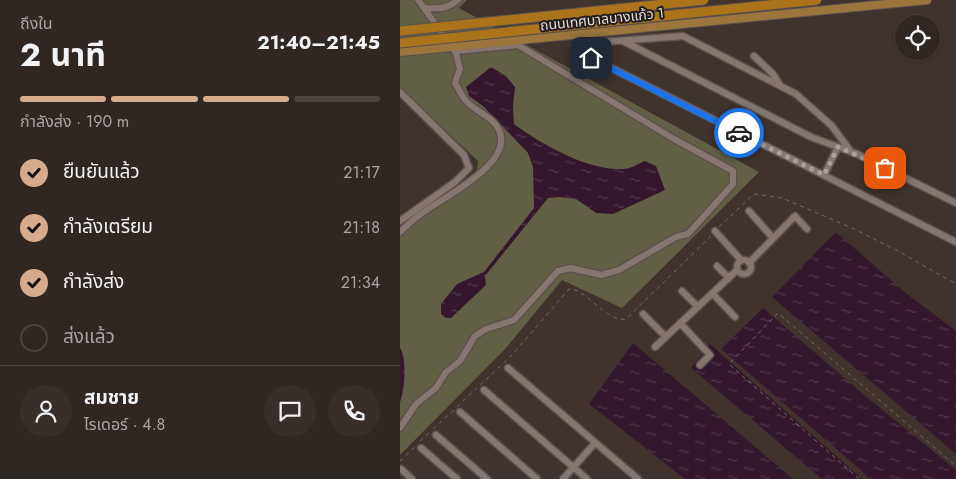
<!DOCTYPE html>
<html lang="th">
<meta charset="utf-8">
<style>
:root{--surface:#302622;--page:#382e2a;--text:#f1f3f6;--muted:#a8a5a5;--line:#4b4340;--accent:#d6ab8b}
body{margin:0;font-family:Jost,"Noto Sans Thai",sans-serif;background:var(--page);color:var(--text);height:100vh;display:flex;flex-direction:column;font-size:19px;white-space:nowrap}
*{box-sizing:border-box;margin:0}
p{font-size:16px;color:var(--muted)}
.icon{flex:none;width:28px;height:28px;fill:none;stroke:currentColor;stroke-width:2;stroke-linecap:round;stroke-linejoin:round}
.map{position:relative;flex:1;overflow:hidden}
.panel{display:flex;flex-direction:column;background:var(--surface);width:400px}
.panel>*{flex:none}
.controls{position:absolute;left:495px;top:15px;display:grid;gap:10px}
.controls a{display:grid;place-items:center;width:45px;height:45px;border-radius:50%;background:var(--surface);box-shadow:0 1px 4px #0004,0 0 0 1px var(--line);font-size:25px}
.pin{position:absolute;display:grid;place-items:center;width:42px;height:42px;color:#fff;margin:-21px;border-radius:10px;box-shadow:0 2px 8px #0006}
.courier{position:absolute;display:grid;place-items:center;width:50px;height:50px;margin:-25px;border:4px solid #1a73e8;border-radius:50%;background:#fff;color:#222;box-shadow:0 1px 6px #0007}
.headline em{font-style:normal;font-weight:700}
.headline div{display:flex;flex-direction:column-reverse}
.headline{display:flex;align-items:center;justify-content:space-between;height:85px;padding:0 20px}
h1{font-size:32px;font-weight:700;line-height:38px}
.bar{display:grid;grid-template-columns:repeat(4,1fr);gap:8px 5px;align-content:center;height:60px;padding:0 20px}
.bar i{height:6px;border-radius:4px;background:var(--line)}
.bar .current{background:var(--accent)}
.bar p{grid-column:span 4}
.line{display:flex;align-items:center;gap:12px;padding:0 20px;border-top:1px solid var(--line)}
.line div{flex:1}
.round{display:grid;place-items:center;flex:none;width:52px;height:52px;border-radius:26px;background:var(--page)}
ol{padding:0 20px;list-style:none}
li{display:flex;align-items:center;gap:15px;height:55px}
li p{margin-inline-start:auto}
li .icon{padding:5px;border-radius:50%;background:var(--accent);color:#111;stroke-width:4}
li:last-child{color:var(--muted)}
li i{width:28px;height:28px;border:2px solid var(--line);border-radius:50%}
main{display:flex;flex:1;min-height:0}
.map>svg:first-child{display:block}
.green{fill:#616045}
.water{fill:url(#water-ripples)}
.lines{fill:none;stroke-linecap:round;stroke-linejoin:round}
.minor-casing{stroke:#5c514d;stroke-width:9}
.major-casing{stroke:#5c514d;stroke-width:10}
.path{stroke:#756a65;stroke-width:1;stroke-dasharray:4 4;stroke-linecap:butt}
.minor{stroke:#857670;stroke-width:6}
.major{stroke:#9c753c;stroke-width:8}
.highway-bridge-casing{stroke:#5c514d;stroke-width:11;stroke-linecap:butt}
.highway-bridge{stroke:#ab741a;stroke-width:9}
.done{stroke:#aba19d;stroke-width:5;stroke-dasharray:0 9}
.route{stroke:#1a73e8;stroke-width:6}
.labels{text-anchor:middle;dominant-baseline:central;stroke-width:4;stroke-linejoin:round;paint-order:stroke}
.street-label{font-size:14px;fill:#e4dcd9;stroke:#221c1a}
</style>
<main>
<section class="panel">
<div class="headline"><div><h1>2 นาที</h1><p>ถึงใน</p></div><em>21:40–21:45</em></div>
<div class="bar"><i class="current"></i><i class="current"></i><i class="current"></i><i></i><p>กำลังส่ง · 190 m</p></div>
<ol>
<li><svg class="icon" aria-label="check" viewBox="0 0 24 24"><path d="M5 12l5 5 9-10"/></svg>ยืนยันแล้ว<p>21:17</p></li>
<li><svg class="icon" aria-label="check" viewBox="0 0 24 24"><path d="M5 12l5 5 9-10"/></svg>กำลังเตรียม<p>21:18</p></li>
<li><svg class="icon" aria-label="check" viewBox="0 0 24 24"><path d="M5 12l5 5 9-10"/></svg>กำลังส่ง<p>21:34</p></li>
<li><i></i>ส่งแล้ว</li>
</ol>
<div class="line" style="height:90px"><a class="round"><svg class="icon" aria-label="person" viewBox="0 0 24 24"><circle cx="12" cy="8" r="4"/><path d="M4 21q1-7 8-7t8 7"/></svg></a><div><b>สมชาย</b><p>ไรเดอร์ · 4.8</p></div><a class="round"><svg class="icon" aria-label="chat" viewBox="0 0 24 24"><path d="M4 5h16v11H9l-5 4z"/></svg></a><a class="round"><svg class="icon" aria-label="phone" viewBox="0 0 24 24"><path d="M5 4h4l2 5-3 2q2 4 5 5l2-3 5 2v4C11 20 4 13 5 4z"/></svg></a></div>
</section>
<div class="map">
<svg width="556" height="479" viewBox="0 0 556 479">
<defs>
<pattern id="water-ripples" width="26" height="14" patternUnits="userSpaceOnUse" patternTransform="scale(1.25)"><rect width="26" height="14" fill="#35172d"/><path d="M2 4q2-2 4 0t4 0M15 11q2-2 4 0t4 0" fill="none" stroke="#52384b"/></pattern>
</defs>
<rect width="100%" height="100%" fill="#40332e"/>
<path class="green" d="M 0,0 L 67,0 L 59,8 L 359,172 L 222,308 L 162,280 L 106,348 L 0,455 L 0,230 L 16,220 L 77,170 L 78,161 L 0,88 Z"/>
<path class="water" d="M 91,67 L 106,76 L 115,87 L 113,106 L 114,124 C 141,144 188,171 223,169 C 230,169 238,164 245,161 L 256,166 L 265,190 L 213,214 L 196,213 L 176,199 L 159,197 L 148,198 L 85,276 L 86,285 L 51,318 L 46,318 L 41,314 L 41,304 L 57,284 L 84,272 L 134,208 L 133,167 L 128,153 L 83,106 L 69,96 L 66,87 Z
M 436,232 L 507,294 L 556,331 L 556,454 L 372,297 Z
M 363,308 L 463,394 L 556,470 L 556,479 L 471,479 L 321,349 Z
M 233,343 L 393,479 L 285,479 L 189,404 Z
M 310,344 L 462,479 L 422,479 L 291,368 Z
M 0,348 C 7,358 5,390 0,402 Z"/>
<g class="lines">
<g class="minor-casing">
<path id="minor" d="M 18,0 L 24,8 C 39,9 47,9 58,0
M 223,41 L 411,137 L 457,154 L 556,203
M 354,56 L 373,74 L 380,85
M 0,92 L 64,155 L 69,168 L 55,182 L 0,221
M 451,152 L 432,126 L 396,94 L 283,36 L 177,44 L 174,46 L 176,50 L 556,242
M 424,175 L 438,147
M 349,211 L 373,238
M 315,231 L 341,260
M 0,232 C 7,226 13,219 21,214 C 41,198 115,164 99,130 C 93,117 77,112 67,102 C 62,97 59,89 55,83 L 60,69 L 56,53 L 24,8
M337 267a7 7 0 1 1 14 0a7 7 0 1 1-14 0Z
M 349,263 L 395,216 L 407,229
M 317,266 L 329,278
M 282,291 L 298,307
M 312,293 L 335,317
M 243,314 L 266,337
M 280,323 L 310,355 L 300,365
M 255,347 L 337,270
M 108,368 L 238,479
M 84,390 L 187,479
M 60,412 L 137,479
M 0,428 L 16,404 L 36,388 L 46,372 L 60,361 L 75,336 L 86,329 L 114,320 L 158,271 L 171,268 L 201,275 L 219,270 L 276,237 L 288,234 L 333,184 L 333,171 L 274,139 L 118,45 L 55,51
M 36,435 L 87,479
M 21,448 L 57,479
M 1,469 L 12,479
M 163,479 L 195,443"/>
</g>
<g class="major-casing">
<path id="major" d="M 0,52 L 527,0"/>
</g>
<path class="path" d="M 319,227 L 354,194 L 382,198 L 452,228 L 496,250 L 556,284
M 57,407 L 112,355 L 169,289 C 186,288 206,323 226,319 L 311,236
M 33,429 L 54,410
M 20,441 L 30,432
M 0,461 L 16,446
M 459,479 L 329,364 L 378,313 L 556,466"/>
<use href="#minor" class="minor"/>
<use href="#major" class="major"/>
<g class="highway-bridge-casing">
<path id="highway-bridge" d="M 0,31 L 304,0
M 0,43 L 417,0"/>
</g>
<use href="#highway-bridge" class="highway-bridge"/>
</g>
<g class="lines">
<path class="done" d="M 339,133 L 424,175 L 438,147 L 485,168"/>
<path class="route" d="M 191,58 L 339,133"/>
</g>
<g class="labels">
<g class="street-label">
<text transform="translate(202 19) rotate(-6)">ถนนเทศบาลบางแก้ว 1</text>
</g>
</g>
</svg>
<div class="controls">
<a><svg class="icon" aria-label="locate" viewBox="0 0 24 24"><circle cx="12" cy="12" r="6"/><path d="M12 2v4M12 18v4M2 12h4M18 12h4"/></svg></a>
</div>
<div class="pin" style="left:485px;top:168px;background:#ea580c"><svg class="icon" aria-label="bag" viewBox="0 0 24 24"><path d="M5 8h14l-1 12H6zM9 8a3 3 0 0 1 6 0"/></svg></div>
<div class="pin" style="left:191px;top:58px;background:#1f2937"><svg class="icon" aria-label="home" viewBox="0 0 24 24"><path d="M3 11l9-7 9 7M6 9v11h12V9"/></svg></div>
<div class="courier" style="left:339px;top:133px"><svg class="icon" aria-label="car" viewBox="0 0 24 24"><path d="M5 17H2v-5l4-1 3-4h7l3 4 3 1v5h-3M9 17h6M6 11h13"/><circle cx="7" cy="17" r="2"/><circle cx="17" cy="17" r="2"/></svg></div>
</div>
</main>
